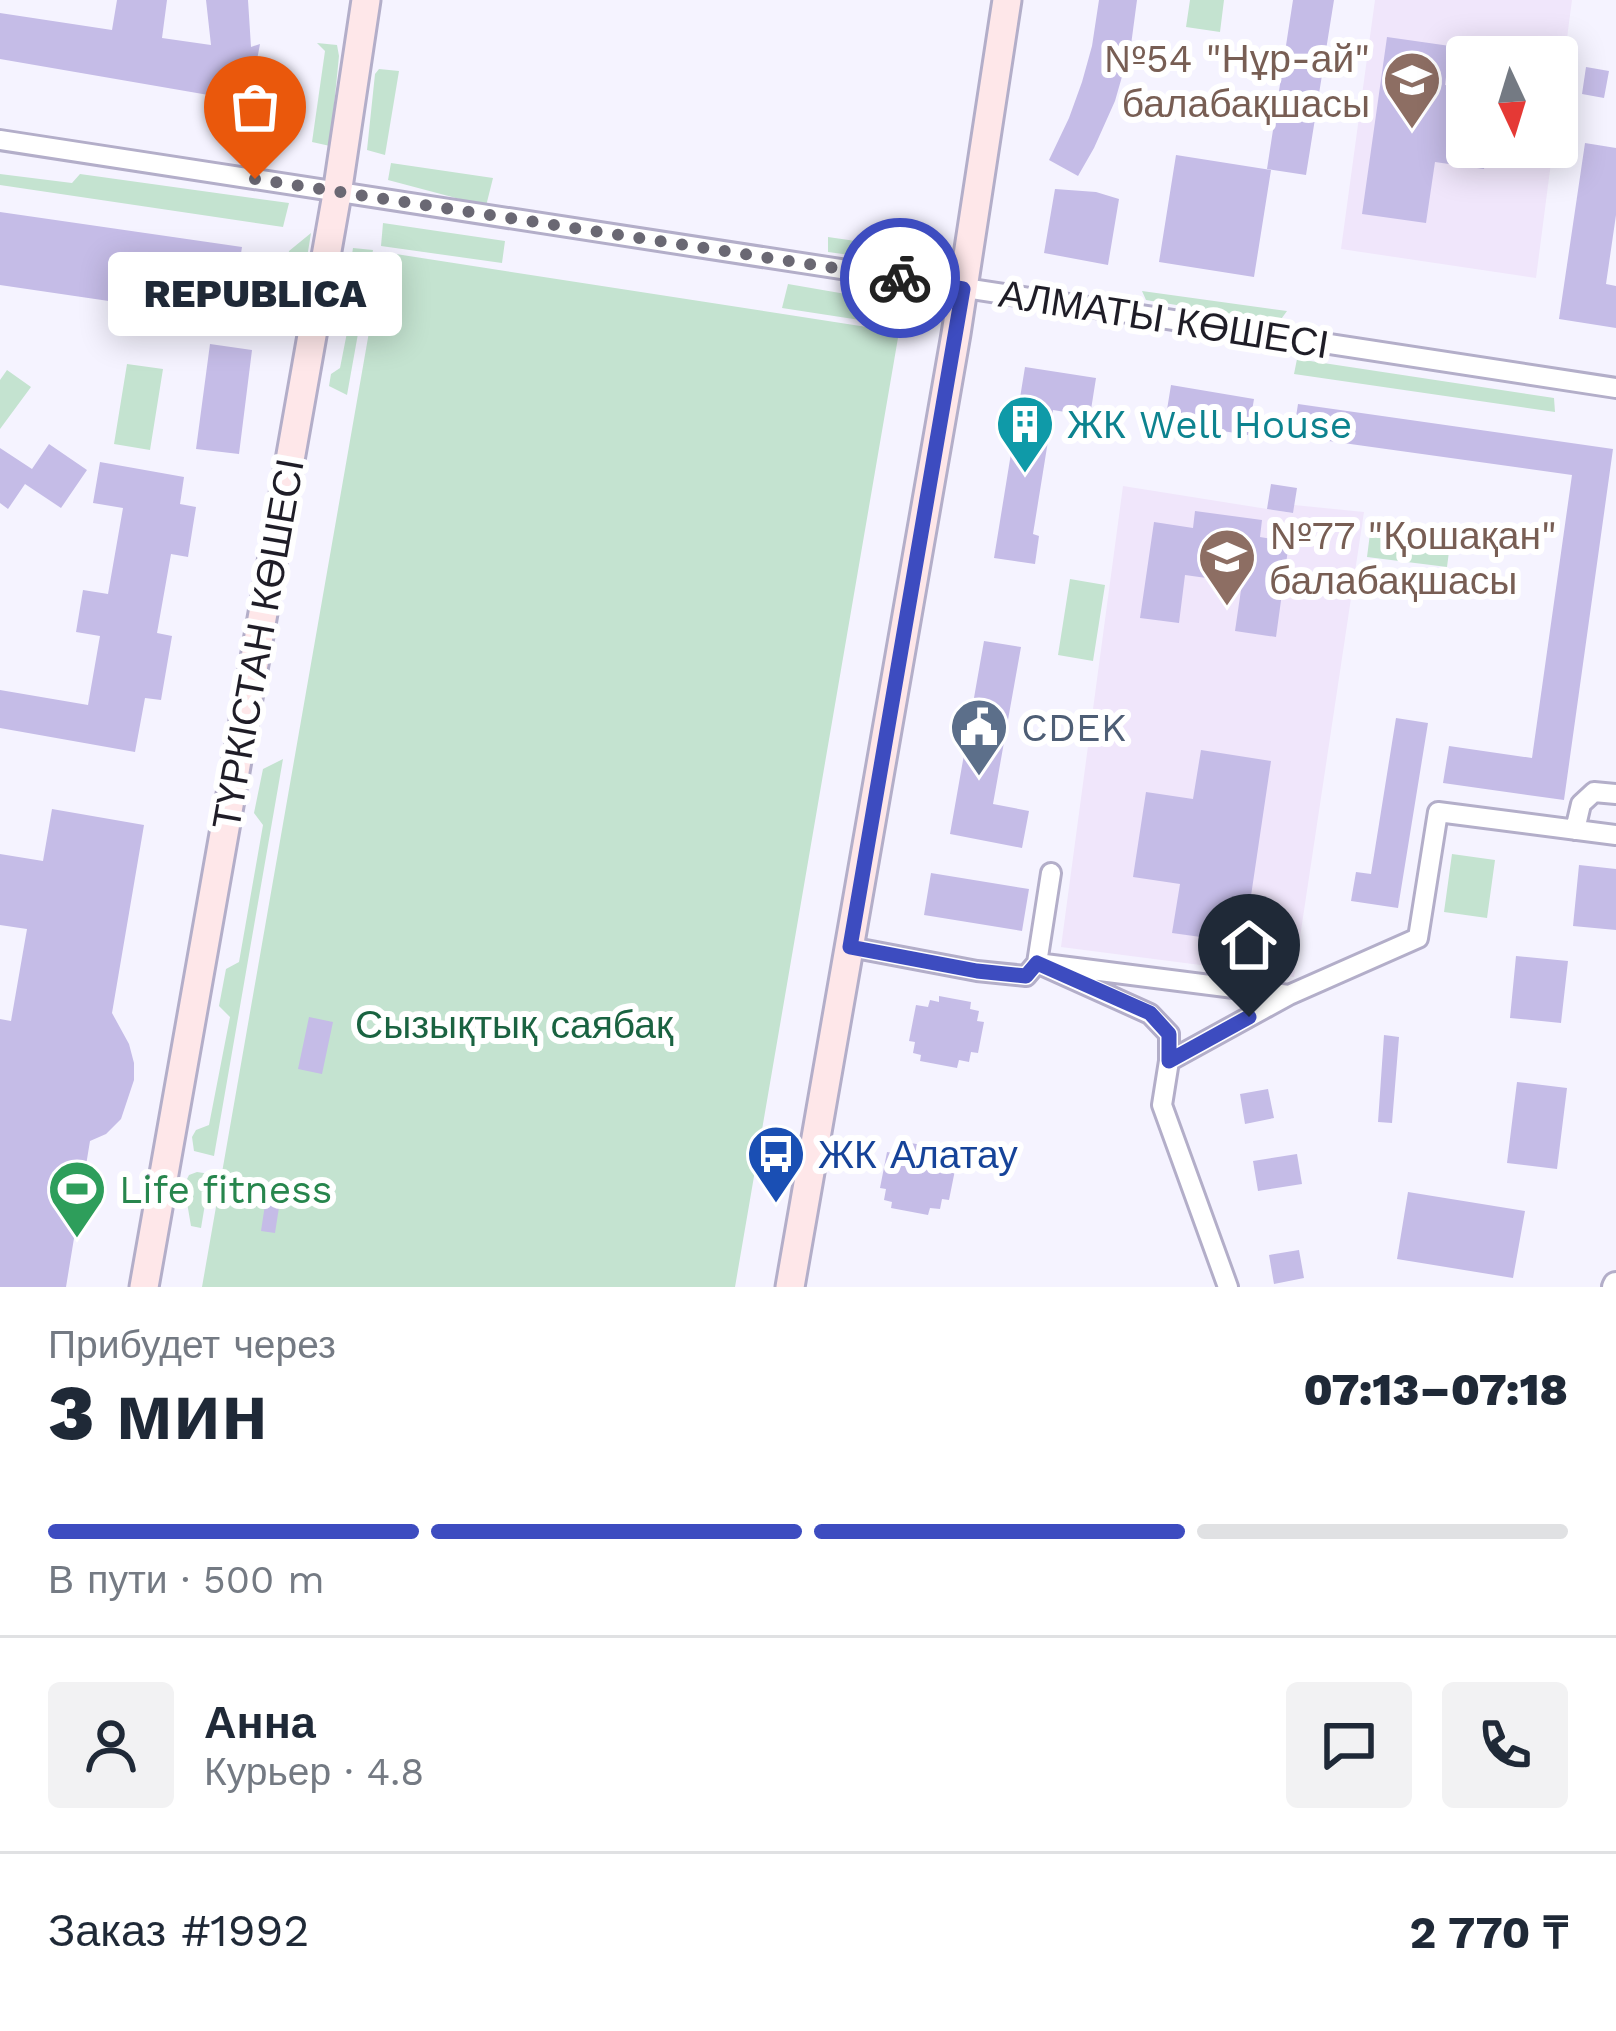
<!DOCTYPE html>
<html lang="ru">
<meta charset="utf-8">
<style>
:root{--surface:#fff;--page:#f2f2f3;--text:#1f2937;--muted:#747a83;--line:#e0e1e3;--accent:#3d4cc0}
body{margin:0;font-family:"Work Sans",sans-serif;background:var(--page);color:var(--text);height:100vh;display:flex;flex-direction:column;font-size:45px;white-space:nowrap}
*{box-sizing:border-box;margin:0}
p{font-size:39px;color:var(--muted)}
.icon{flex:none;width:66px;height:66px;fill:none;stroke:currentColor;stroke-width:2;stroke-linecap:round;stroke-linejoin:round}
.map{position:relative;height:1287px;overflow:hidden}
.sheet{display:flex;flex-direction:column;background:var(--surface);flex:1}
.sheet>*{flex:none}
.needle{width:78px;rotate:176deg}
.fabs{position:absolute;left:1446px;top:36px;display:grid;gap:24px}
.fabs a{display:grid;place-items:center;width:132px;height:132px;border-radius:12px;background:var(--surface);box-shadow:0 6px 30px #0003;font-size:60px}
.pin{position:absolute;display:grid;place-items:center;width:102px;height:102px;color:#fff;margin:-123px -51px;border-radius:50% 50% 50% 0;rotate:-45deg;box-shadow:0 0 12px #0007}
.pin .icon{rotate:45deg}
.courier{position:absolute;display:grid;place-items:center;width:120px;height:120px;margin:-60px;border:9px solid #3d4cc0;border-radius:50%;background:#fff;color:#222;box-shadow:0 3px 15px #0007}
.bubble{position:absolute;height:84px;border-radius:12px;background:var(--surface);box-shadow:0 6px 30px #0003;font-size:39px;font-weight:800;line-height:84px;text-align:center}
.headline em{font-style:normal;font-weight:800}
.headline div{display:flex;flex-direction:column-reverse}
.headline{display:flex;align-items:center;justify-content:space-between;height:204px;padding:0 48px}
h1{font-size:78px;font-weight:800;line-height:90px}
.bar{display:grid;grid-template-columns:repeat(4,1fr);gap:18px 12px;align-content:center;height:144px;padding:0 48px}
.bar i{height:15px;border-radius:9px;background:var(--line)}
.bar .on{background:var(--accent)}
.bar p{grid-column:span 4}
.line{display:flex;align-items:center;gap:30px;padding:0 48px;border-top:3px solid var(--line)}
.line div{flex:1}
.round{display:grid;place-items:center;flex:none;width:126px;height:126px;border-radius:12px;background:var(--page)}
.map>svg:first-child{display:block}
.education{fill:#f0e6fb}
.green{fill:#c4e3d0}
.building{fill:#c5bce7}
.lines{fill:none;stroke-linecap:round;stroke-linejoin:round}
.minor-casing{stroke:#b3aec9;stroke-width:24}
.tertiary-casing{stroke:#b3aec9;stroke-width:30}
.secondary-casing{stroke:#b3aec9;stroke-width:33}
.minor{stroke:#fff;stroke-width:18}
.tertiary{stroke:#fff;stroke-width:24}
.secondary{stroke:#fee7e9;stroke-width:27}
.done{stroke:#6a6873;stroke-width:12;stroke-dasharray:0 21.6}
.route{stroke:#3d4cc0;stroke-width:15}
.labels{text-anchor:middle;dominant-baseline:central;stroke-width:12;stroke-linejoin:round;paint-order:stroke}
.education-label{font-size:39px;fill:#785e54;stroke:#fff;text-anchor:end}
.street-label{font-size:39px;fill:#1f1d27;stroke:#fff}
.culture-label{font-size:39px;fill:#0d838f;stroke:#fff;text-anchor:start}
.service-label{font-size:39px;fill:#4e5e75;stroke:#fff;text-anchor:start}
.park-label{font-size:39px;fill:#1a6341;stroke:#fff}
.transit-label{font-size:39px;fill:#164399;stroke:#fff;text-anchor:start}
.leisure-label{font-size:39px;fill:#27864d;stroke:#fff;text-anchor:start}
</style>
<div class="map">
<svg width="1616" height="1287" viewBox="0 0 1616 1287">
<rect width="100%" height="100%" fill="#f5f3ff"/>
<path class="education" d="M 1375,0 L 1572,0 L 1557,114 L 1557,57 L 1467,57 L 1467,147 L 1553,147 L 1536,278 L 1341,249 Z
M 1123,486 L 1292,513 L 1294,505 L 1364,512 L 1294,977 L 1061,947 Z"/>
<path class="green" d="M 1190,0 L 1224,0 L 1220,32 L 1186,27 Z
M 317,43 L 337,45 L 339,56 L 330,146 L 312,142 L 325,51 Z
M 379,69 L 399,71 L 385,155 L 367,150 L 375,74 Z
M 391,163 L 493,178 L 486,206 L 388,180 Z
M 0,174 L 72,183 L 80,174 L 289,203 L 283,227 L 0,185 Z
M 383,223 L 505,241 L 502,263 L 381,246 Z
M 311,233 L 297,320 L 294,325 L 277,324 L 289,251 Z
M 828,237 L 924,251 L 924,265 L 828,252 Z
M 353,248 L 373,250 L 347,395 L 329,386 L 331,374 L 340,368 L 352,307 L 345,298 Z
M 383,252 L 899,332 L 735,1287 L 202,1287 Z
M 788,284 L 915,306 L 912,328 L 782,308 Z
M 1142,291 L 1287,311 L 1279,322 L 1146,300 Z
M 1297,359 L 1554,398 L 1555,412 L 1294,374 Z
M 127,364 L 163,369 L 150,450 L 114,444 Z
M 7,370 L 31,387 L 0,429 L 0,380 Z
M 1372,518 L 1452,528 L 1447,567 L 1367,557 Z
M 1070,579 L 1105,585 L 1093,661 L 1058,655 Z
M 283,759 L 214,1156 L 194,1151 L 192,1137 L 196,1130 L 209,1125 L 230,1017 L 219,1006 L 226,969 L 239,962 L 263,825 L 254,813 L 263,769 Z
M 1452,854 L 1495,860 L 1487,918 L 1444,912 Z
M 197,1172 L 210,1174 L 201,1228 L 191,1226 L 184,1185 L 189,1175 Z"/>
<path class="building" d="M 117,0 L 167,0 L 162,38 L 211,45 L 206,0 L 248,0 L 251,47 L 260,44 L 249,102 L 0,59 L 0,13 L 112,30 Z
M 1099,0 L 1137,0 L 1131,45 L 1115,101 L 1094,148 L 1078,176 L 1049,160 L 1069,118 L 1082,82 L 1092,46 Z
M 1293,0 L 1334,0 L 1306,175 L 1267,169 Z
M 1387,37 L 1450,46 L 1445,85 L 1467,88 L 1467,147 L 1487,147 L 1484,169 L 1435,162 L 1426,223 L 1362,214 Z
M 1586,67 L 1609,71 L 1604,98 L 1582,94 Z
M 1585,143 L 1616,148 L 1616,215 L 1606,284 L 1616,286 L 1616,328 L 1559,319 Z
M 1176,155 L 1271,170 L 1254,277 L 1159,262 Z
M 1055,189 L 1096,192 L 1119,199 L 1108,265 L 1044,253 Z
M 0,212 L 242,247 L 231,319 L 0,285 Z
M 210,344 L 252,350 L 239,454 L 196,449 Z
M 1025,367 L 1096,378 L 1090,416 L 1053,410 L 1033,534 L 1039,536 L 1035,564 L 994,558 Z
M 1171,385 L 1254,399 L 1248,435 L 1165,422 Z
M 1298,404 L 1613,449 L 1564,800 L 1443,783 L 1449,746 L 1532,758 L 1572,475 L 1293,436 Z
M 49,444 L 87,470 L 61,508 L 25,484 L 8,509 L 0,503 L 0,448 L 32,469 Z
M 100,462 L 184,477 L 180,504 L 196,507 L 188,557 L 171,554 L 157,633 L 172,636 L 161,700 L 145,698 L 135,752 L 0,728 L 0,690 L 88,705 L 100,636 L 76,632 L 83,590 L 108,594 L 123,508 L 93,503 Z
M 1271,484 L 1297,488 L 1293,513 L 1267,509 Z
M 1195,511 L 1262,520 L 1260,537 L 1289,542 L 1276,637 L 1235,631 L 1242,583 L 1185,575 L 1179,623 L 1140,618 L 1154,522 L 1193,528 Z
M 984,641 L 1021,647 L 993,804 L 1029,811 L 1022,848 L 950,834 Z
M 1396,718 L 1428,723 L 1398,908 L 1351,901 L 1356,872 L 1371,874 Z
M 1201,750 L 1271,761 L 1244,943 L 1172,933 L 1180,884 L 1133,877 L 1146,792 L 1193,799 Z
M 52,809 L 144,825 L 112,1013 L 129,1044 L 134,1063 L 134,1080 L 121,1119 L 106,1134 L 90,1141 L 66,1287 L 0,1287 L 0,1019 L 11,1021 L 27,929 L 0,925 L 0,854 L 43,861 Z
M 1579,865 L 1616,869 L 1616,930 L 1573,926 Z
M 931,873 L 1029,889 L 1022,931 L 924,915 Z
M 1516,956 L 1568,961 L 1561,1023 L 1510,1018 Z
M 939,996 L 971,1002 L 970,1009 L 979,1011 L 977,1021 L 984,1022 L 978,1053 L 971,1052 L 969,1062 L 959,1060 L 957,1068 L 920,1061 L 921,1055 L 913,1053 L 915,1042 L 909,1041 L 916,1005 L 928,1007 L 930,1000 L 939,1002 Z
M 309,1017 L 333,1022 L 322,1074 L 298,1069 Z
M 1384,1035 L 1399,1037 L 1392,1123 L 1378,1122 Z
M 1517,1082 L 1567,1088 L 1557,1169 L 1507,1163 Z
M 1268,1089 L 1274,1118 L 1245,1124 L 1240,1094 Z
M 911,1143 L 942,1149 L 941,1156 L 950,1158 L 948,1168 L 955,1170 L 949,1200 L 942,1199 L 940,1209 L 930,1208 L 928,1215 L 891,1208 L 892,1202 L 884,1200 L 886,1189 L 880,1188 L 887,1152 L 900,1154 L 901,1147 L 910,1149 Z
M 1297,1154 L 1302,1184 L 1258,1191 L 1253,1161 Z
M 1408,1192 L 1525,1211 L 1513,1278 L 1397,1259 Z
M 266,1198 L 280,1201 L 275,1233 L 261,1231 Z
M 1299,1250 L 1304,1278 L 1274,1284 L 1269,1255 Z"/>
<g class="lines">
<g class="minor-casing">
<path id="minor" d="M 0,140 L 1616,388
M 1575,830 L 1581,804 L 1594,792 L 1616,794
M 1051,873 L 1037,963 L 1289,995
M 850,947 L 977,971 L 1026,976 L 1037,963 L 1150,1014 L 1169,1034 L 1169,1061 L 1162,1105 L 1228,1287
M 1169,1061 L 1289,995 L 1418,938 L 1438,812 L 1616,835"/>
</g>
<g class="tertiary-casing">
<path id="tertiary" d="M 1615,1287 L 1616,1285"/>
</g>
<g class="secondary-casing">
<path id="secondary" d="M 144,1287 L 337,194 L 366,0
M 790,1287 L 956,334 L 1007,0"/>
</g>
<use href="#minor" class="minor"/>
<use href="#tertiary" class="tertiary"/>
<use href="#secondary" class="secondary"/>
</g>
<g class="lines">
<path class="done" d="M 255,179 L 900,278"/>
<path class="route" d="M 900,278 L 963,289 L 850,947 L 977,971 L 1026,976 L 1037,963 L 1150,1013 L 1169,1034 L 1169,1061 L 1249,1017"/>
</g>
<defs>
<g id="school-pin" transform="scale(3)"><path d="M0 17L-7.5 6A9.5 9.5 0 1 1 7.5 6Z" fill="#8d6e63" stroke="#fff"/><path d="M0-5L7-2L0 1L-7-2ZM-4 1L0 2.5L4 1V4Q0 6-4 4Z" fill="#fff"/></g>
<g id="building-pin" transform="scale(3)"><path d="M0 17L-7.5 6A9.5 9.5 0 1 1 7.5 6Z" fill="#0f9aa8" stroke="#fff"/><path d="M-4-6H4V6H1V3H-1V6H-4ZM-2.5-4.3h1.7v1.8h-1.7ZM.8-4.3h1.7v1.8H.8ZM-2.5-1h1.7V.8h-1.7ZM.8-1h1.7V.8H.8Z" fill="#fff"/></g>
<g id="civic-pin" transform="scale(3)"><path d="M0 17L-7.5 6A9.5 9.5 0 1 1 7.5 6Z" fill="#5c6f8a" stroke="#fff"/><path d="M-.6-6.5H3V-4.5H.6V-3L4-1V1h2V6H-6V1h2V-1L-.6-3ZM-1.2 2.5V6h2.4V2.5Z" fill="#fff"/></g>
<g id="bus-pin" transform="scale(3)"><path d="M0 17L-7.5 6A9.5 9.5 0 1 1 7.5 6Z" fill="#1a4fb4" stroke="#fff"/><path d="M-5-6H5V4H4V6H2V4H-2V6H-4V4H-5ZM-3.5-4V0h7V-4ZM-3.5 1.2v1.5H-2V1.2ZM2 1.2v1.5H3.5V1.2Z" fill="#fff"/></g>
<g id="stadium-pin" transform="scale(3)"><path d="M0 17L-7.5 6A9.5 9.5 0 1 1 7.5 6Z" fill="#2e9e5b" stroke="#fff"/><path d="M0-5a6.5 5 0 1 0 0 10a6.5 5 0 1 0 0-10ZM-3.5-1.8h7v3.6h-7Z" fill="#fff"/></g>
</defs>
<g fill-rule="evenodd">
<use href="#school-pin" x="1412" y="80"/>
<use href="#building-pin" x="1025" y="424"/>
<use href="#school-pin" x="1227" y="557"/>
<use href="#civic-pin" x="979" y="727"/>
<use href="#bus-pin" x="776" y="1154"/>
<use href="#stadium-pin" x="77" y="1189"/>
</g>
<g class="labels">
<g class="education-label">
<text x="1370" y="58">№54 "Нұр-ай"<tspan x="1370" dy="45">балабақшасы</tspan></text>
<text x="1269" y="535" text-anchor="start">№77 "Қошақан"<tspan x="1269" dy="45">балабақшасы</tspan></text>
</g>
<g class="street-label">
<text transform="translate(1164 319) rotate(9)">АЛМАТЫ КӨШЕСІ</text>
<text transform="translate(258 644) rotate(-80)">ТҮРКІСТАН КӨШЕСІ</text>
</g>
<g class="culture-label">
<text x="1067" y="424">ЖК Well House</text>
</g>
<g class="service-label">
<text x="1021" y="727">CDEK</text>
</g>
<g class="park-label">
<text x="514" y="1024">Сызықтық саябақ</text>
</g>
<g class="transit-label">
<text x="818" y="1154">ЖК Алатау</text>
</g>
<g class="leisure-label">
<text x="119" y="1189">Life fitness</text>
</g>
</g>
</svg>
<div class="fabs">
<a><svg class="needle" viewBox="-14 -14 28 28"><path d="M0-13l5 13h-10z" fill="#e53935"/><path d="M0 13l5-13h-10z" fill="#747a83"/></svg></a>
</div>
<div class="pin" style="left:255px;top:179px;background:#ea580c"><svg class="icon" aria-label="bag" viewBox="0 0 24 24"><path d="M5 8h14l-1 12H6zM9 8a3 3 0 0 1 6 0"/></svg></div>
<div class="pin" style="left:1249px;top:1017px;background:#1f2937"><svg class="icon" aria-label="home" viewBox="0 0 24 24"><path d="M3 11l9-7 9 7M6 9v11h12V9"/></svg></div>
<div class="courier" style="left:900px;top:278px"><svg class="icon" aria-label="bike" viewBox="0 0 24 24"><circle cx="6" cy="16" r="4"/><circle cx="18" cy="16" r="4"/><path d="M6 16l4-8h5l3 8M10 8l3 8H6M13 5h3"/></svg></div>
<div class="bubble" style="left:108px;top:252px;width:294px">REPUBLICA</div>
</div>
<section class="sheet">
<div class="headline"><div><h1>3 мин</h1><p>Прибудет через</p></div><em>07:13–07:18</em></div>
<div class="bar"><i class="on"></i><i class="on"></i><i class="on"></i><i></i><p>В пути · 500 m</p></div>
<div class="line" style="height:216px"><a class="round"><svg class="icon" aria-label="person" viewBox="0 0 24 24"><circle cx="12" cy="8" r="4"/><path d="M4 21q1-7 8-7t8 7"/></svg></a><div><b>Анна</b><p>Курьер · 4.8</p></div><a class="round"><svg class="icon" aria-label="chat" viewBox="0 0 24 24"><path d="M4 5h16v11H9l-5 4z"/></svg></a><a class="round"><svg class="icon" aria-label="phone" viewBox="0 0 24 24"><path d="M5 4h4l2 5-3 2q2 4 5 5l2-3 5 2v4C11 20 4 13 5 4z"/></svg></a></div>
<div class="line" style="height:156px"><div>Заказ #1992</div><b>2 770 ₸</b></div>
</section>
